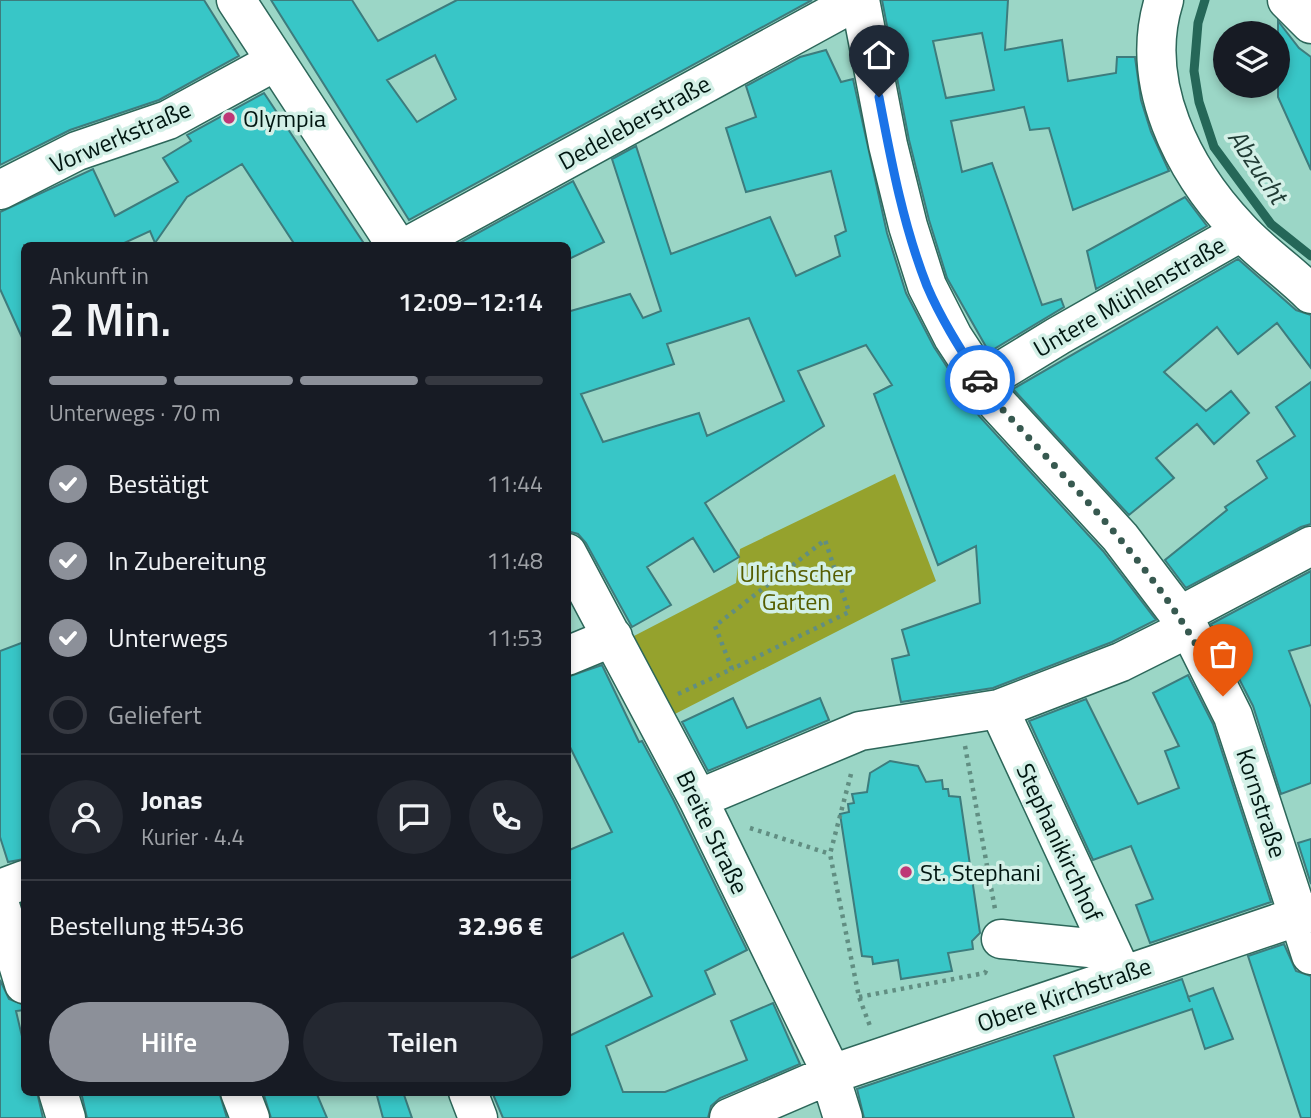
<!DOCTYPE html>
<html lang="de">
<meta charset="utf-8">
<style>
:root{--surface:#171b24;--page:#242831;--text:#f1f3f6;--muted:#9ea1a6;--line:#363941;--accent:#8c9099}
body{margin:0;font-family:"Titillium Web",sans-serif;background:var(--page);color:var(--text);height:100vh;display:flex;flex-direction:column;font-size:26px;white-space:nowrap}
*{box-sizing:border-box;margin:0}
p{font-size:23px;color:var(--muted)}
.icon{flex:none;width:38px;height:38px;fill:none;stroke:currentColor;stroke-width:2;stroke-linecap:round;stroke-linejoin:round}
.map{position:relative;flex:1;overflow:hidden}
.drawer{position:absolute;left:21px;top:242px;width:550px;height:854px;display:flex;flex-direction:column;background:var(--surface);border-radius:10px;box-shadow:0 4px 10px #0003}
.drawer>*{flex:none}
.fabs{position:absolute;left:1213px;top:21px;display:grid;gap:14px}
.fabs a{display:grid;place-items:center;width:77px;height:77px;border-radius:50%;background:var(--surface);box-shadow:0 4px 10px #0003;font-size:35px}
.pin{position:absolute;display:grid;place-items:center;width:60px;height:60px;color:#fff;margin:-72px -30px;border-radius:50% 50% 50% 0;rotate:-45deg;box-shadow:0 0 7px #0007}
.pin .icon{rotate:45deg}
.courier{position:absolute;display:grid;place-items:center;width:70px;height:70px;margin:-35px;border:5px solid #1a73e8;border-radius:50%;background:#fff;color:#222;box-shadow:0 2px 9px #0007}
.summary em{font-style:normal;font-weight:600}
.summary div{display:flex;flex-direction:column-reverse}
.summary{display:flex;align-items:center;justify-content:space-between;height:119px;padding:0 28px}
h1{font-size:46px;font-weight:600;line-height:52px}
.bar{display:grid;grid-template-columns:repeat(4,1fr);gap:10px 7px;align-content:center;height:84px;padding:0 28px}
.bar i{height:9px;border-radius:5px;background:var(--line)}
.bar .selected{background:var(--accent)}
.bar p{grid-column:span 4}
.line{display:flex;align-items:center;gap:18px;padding:0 28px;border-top:2px solid var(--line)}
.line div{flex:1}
.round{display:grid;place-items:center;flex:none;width:74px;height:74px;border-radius:37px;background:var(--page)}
ol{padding:0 28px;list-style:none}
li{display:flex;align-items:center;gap:21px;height:77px}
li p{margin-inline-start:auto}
li .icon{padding:7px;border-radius:50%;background:var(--accent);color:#fff;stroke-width:4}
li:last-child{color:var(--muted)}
li i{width:38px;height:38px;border:4px solid var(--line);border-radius:50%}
.button{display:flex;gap:14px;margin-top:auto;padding:14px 28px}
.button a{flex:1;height:80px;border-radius:42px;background:var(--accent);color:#fff;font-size:28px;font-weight:600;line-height:80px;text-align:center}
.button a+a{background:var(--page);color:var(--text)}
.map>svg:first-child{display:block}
.green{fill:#95a22d}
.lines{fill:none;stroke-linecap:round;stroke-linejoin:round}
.stream{stroke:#256758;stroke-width:9}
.building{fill:#38c6c7;stroke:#3d7c7d;stroke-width:2;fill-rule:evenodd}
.minor-casing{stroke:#2d675a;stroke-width:41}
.path{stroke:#618e82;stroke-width:4.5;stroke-dasharray:3.5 5;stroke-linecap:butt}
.minor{stroke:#fff;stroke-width:38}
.done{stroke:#375950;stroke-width:7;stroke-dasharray:0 12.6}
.route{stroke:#1a73e8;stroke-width:9}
.poi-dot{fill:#be3777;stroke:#d3f0e7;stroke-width:2.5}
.labels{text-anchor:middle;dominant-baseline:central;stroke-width:7;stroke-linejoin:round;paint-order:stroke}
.poi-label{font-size:24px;fill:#011611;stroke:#d3f0e7;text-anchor:start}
.street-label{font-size:24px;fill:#011611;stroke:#d3f0e7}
.park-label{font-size:24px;fill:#555d00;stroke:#d3f0e7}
.water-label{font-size:26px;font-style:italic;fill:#1f3a33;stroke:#d3f0e7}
</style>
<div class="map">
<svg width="1311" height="1118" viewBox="0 0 1311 1118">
<rect width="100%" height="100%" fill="#9bd6c6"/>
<path class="green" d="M 895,474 L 936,581 L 671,716 L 634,636 L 736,583 L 740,549 Z"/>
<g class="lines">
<path class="stream" d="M 1205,0 L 1198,23 L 1194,71 L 1199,102 L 1214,147 L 1271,224 L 1311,256"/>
</g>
<path class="building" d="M 0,0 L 204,0 L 239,56 L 159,100 L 70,130 L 0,165 Z
M 271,0 L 352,0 L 378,41 L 457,0 L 812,0 L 409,220 ZM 435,55 L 456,99 L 417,122 L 387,80 Z
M 882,0 L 1008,0 L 1005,50 L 1062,40 L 1068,81 L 1116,73 L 1117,57 L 1135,57 L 1141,100 L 1151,132 L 1169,171 L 1073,210 L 1049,128 L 1030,130 L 1024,107 L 951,121 L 962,172 L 992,163 L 1042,305 L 1061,299 L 1064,307 L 989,352 L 947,278 L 929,220 L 909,140 ZM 982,33 L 994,90 L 946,98 L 933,41 Z
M 1278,21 L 1299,48 L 1311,57 L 1311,170 L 1278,97 Z
M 826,50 L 841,82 L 853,79 L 887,233 L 906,293 L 934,347 L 979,416 L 1103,551 L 1156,620 L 1112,642 L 993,688 L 901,702 L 892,659 L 909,655 L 902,630 L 980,603 L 976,546 L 938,565 L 874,394 L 892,385 L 866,345 L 798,371 L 824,426 L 705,503 L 739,557 L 714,572 L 693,538 L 647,567 L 671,605 L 632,627 L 586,543 L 578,534 L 567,531 L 567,312 L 630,294 L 643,318 L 661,311 L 612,159 L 636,146 L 671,254 L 770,217 L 796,276 L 840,256 L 835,236 L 846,231 L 831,171 L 746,192 L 726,128 L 756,117 L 746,86 L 800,57 ZM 749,318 L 784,401 L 707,436 L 699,413 L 603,442 L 581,394 L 674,364 L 667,344 Z
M 264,93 L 365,245 L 295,245 L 242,164 L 187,197 L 155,243 L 150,231 L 120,245 L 24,245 L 24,342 L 0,289 L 0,212 L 93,169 L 115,216 L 178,182 L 163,158 L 191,141 L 187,135 Z
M 573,181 L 604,242 L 567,260 L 567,245 L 456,245 Z
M 1185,197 L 1207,226 L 1096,289 L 1087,251 Z
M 1238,259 L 1296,310 L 1311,315 L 1311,368 L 1277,323 L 1238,354 L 1217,327 L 1164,372 L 1206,411 L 1231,391 L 1249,413 L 1214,444 L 1197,424 L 1156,458 L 1174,478 L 1129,515 L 1013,389 Z
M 1311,382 L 1311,524 L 1301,527 L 1186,588 L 1165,560 L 1227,510 L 1225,507 L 1267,478 L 1257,461 L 1295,436 L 1276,407 Z
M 1311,571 L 1311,645 L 1289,651 L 1311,708 L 1311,783 L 1281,794 L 1253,706 L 1211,624 Z
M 24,642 L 24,859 L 8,862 L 0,837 L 0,651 Z
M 602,665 L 639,742 L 642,741 L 673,799 L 747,950 L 705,971 L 715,994 L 606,1046 L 623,1092 L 665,1092 L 747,1060 L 731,1021 L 773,1003 L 800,1064 L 720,1098 L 711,1106 L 708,1118 L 503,1118 L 492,1092 L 567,1092 L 567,1037 L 652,996 L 623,933 L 567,960 L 567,851 L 612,832 L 567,741 L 567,677 Z
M 1188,675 L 1213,724 L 1271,902 L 1150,943 L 1136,905 L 1153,899 L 1131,846 L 1093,860 L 1029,721 L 1086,699 L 1138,804 L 1179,788 L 1165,751 L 1179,746 L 1153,693 Z
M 733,698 L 747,728 L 820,698 L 829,720 L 708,771 L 682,722 Z
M 890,761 L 918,766 L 926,782 L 942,780 L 943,789 L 948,789 L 949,796 L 960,797 L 980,933 L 972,941 L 973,949 L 948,953 L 952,971 L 901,979 L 898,960 L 873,964 L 872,957 L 862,956 L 840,814 L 849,812 L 848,804 L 854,803 L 852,794 L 867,792 L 870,773 Z
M 1311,839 L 1311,884 L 1298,843 Z
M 1284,944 L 1296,971 L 1311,976 L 1311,1118 L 1301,1118 L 1248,956 Z
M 1182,979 L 1190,1002 L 1188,997 L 1213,988 L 1233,1039 L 1205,1049 L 1192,1009 L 1054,1056 L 1074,1118 L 864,1118 L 857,1089 Z
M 0,980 L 9,999 L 24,1005 L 24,1010 L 16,1011 L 24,1045 L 24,1092 L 37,1092 L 43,1118 L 0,1118 Z
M 81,1092 L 219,1092 L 227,1118 L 87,1118 Z
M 263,1092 L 316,1092 L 327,1118 L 271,1118 Z
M 376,1092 L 403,1092 L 412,1118 L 383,1118 Z"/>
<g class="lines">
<g class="minor-casing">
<path id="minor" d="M 236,0 L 396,245
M 860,0 L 888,145 L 908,226 L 927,286 L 953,337 L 995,401 L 1120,537 L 1189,628 L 1233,716 L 1311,955
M 1164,0 C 1138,83 1183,170 1239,229 C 1261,253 1288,271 1311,294
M 1287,0 L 1311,24
M 0,190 L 77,151 L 168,120 L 276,61
M 410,245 L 858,0
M 981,383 L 1058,336 L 1241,232
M 567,553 L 698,799 L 825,1060 L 843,1118
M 1181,615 L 1311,546
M 567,656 L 613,637
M 999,709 L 1122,974
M 698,799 L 860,731 L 999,709 L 1121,662 L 1189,628
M 0,889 L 24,880
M 0,905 L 24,984
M 1001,939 L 1109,950
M 58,1092 L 66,1118
M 240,1092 L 250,1118
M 468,1092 L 478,1118
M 729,1118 L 829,1075 L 1311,912"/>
</g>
<path class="path" d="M 678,694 L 732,669 L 715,626 L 825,540 L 849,612 L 732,669
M 965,746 L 995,909
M 851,774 L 830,854 L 859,997 L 870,1026
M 750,828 L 830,854
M 859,997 L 985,973 L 988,967"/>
<use href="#minor" class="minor"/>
</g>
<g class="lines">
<path class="done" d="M 980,380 L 995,401 C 1080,495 1170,580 1223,696"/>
<path class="route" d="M 879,97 C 891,160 903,225 927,286 C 941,319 961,350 980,380"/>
</g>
<g class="poi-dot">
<circle cx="229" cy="118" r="7"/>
<circle cx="906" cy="872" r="7"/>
</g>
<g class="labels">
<g class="poi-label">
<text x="243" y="118">Olympia</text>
<text x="920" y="872">St. Stephani</text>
</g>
<g class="street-label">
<text transform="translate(634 122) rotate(-29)">Dedeleberstraße</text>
<text transform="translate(120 136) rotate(-23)">Vorwerkstraße</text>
<text transform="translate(1129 296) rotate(-30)">Untere Mühlenstraße</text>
<text transform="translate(1262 803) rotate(72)">Kornstraße</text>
<text transform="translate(713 832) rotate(64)">Breite Straße</text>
<text transform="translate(1060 842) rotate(65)">Stephanikirchhof</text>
<text transform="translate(1064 994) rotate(-19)">Obere Kirchstraße</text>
</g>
<g class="park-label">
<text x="796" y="573">Ulrichscher<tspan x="796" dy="28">Garten</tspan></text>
</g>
<g class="water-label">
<text transform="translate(1258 166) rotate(56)">Abzucht</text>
</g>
</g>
</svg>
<div class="fabs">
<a><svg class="icon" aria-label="layers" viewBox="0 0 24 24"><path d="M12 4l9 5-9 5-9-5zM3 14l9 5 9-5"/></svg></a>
</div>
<div class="pin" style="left:1223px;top:696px;background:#ea580c"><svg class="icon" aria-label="bag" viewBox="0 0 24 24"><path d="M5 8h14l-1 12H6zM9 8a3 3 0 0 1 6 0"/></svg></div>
<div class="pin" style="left:879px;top:97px;background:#1f2937"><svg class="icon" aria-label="home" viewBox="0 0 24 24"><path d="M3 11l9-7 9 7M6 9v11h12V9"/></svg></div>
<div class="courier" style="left:980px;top:380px"><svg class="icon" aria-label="car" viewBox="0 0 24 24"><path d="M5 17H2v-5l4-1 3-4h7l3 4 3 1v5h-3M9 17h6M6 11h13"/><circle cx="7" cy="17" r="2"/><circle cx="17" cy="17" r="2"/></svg></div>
<section class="drawer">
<div class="summary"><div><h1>2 Min.</h1><p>Ankunft in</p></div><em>12:09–12:14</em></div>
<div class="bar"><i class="selected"></i><i class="selected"></i><i class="selected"></i><i></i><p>Unterwegs · 70 m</p></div>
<ol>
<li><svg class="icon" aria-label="check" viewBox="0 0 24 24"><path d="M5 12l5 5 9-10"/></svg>Bestätigt<p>11:44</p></li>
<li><svg class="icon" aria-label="check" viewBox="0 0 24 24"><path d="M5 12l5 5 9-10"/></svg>In Zubereitung<p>11:48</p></li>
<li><svg class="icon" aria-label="check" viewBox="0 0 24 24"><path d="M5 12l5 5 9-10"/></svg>Unterwegs<p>11:53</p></li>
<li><i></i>Geliefert</li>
</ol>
<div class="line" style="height:126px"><a class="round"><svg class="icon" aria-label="person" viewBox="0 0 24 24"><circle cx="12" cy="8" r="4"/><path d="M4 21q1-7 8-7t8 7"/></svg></a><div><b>Jonas</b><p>Kurier · 4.4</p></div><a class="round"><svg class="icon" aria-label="chat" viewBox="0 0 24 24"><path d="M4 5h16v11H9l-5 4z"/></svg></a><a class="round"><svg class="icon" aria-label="phone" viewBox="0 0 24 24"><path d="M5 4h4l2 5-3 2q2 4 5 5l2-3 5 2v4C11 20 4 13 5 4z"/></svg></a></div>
<div class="line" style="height:91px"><div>Bestellung #5436</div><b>32.96 €</b></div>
<div class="button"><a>Hilfe</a><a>Teilen</a></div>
</section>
</div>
